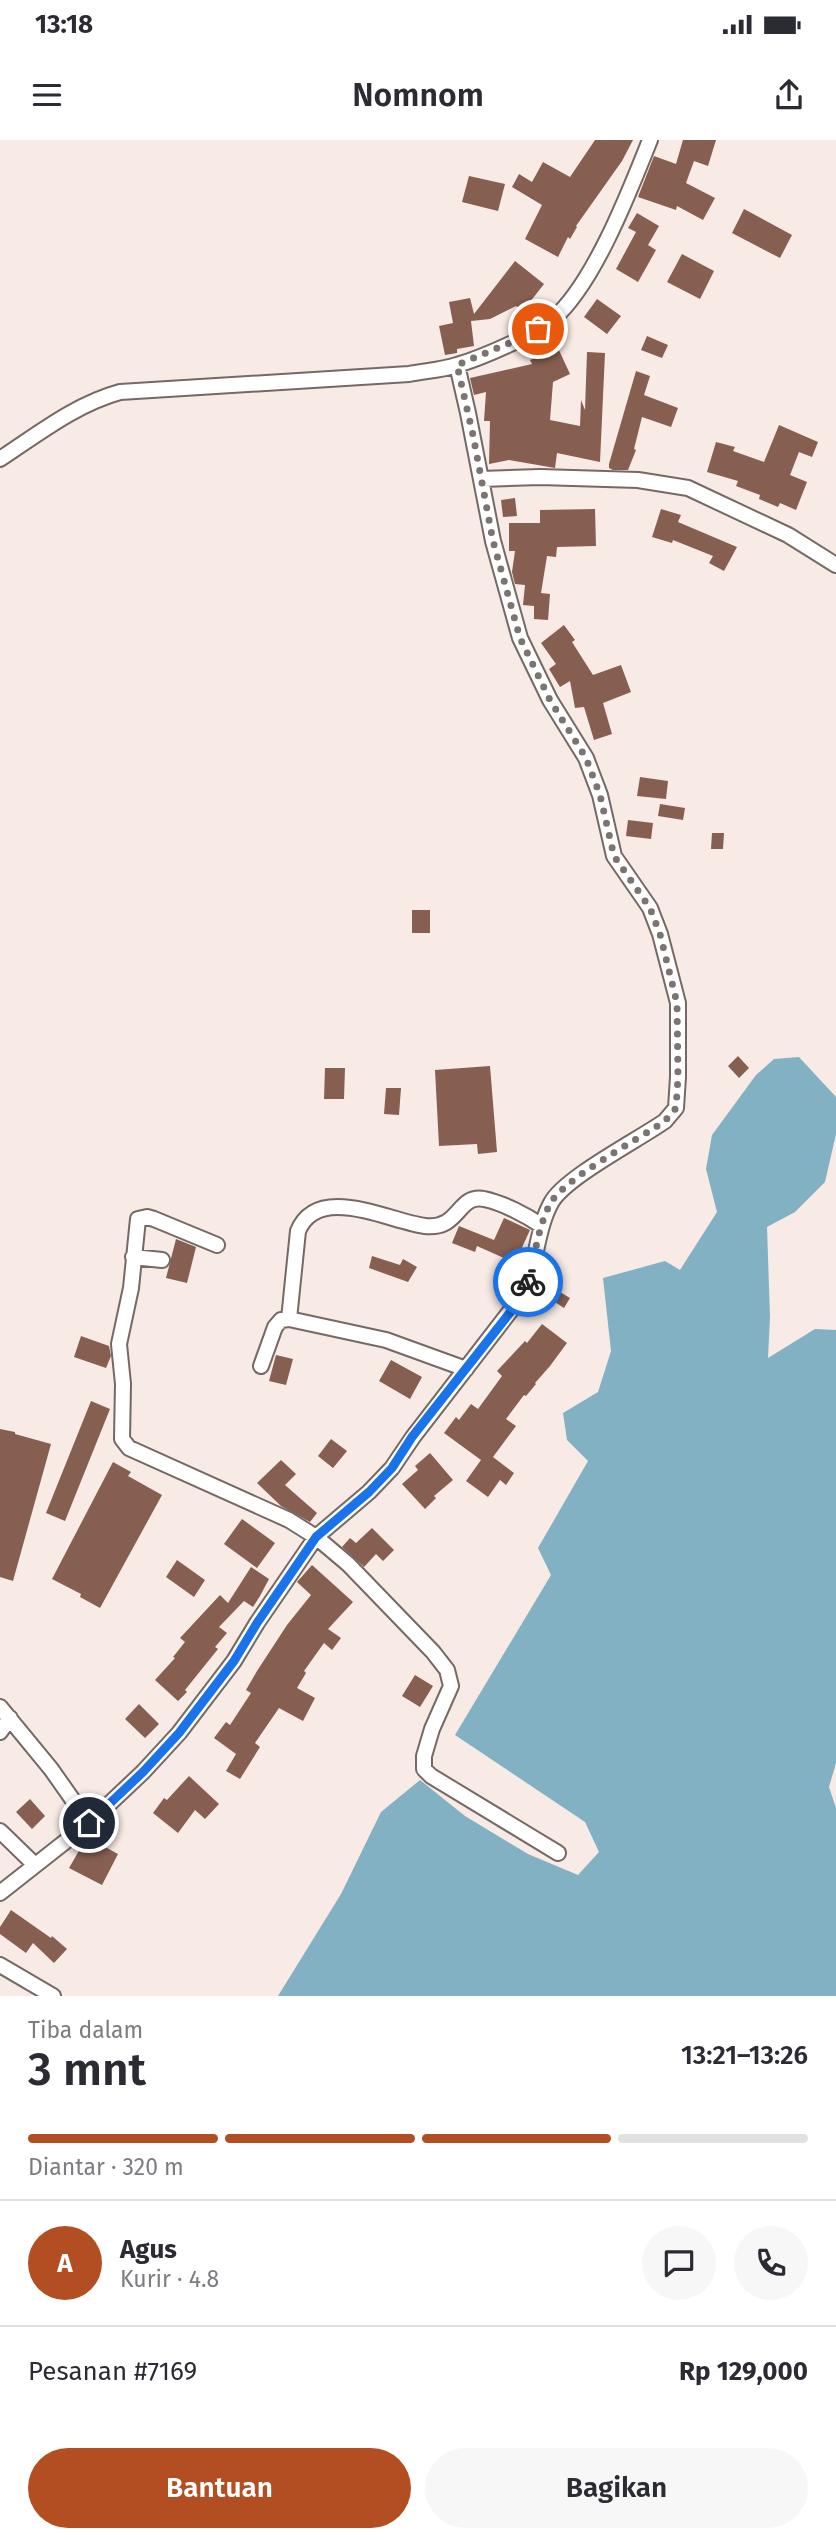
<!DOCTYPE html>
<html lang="id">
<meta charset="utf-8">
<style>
:root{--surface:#fff;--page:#f7f7f7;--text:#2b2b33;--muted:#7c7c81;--line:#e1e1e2;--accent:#b34e22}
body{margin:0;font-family:"Fira Sans",sans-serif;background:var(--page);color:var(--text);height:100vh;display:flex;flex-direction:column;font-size:26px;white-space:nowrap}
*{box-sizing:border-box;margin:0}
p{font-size:23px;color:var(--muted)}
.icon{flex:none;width:38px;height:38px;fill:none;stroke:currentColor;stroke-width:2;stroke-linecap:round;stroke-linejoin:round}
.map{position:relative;height:1856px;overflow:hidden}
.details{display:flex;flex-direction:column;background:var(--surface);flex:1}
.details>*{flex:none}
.pin{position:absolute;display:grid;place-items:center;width:60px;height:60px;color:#fff;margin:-30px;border:4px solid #fff;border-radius:50%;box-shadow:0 2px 7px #0007}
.courier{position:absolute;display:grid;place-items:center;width:70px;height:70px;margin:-35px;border:5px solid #1a73e8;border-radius:50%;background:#fff;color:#222;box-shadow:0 2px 9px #0007}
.summary em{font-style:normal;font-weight:600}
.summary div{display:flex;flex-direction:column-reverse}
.summary{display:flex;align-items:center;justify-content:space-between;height:119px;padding:0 28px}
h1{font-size:46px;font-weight:600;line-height:52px}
.bar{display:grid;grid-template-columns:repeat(4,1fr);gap:10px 7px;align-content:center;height:84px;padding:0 28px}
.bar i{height:9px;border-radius:5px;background:var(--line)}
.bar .active{background:var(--accent)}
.bar p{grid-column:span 4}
.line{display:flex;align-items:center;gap:18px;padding:0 28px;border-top:2px solid var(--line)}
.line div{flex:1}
.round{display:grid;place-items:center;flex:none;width:74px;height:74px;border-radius:37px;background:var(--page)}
.button{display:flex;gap:14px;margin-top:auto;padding:14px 28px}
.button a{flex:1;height:80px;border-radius:42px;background:var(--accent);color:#fff;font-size:28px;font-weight:600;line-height:80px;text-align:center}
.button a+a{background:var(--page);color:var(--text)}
.status{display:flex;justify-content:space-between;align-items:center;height:49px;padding:0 35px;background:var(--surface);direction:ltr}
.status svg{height:19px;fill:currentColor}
header{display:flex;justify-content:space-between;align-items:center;height:91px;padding:0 28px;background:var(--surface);font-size:32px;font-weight:600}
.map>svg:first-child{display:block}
.water{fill:#81b1c3}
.building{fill:#865f50}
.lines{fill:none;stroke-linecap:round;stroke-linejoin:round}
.street-casing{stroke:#746964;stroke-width:18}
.street{stroke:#fff;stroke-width:14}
.done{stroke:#7c7471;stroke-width:7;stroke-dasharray:0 12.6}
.route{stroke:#1a73e8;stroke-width:9}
</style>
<div class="status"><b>13:18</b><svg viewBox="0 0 49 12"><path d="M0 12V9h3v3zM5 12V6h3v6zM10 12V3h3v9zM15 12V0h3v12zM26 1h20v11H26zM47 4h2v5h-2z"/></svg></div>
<header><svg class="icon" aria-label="menu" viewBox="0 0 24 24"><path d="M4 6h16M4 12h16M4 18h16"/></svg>Nomnom<svg class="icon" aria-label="share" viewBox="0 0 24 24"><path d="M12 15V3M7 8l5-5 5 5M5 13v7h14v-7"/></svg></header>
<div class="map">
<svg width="836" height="1856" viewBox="0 0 836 1856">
<rect width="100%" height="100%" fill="#f8eae5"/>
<path class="water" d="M 799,917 L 836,957 L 836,994 L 825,1042 L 795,1072 L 767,1087 L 770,1177 L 768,1218 L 815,1189 L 836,1190 L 836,1623 L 829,1647 L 836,1668 L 836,1856 L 278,1856 L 341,1754 L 381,1672 L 420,1640 L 465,1676 L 528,1714 L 578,1735 L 599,1712 L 585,1682 L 455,1595 L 551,1435 L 538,1408 L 588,1321 L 567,1300 L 563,1273 L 598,1252 L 611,1211 L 603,1138 L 665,1121 L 680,1130 L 717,1072 L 706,1029 L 712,995 L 756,935 L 774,919 Z"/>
<path class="building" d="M 595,0 L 633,0 L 622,21 L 576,86 L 577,87 L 570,99 L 568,97 L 558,117 L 525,99 L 542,65 L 512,47 L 519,34 L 532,42 L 543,22 L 570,37 Z
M 683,0 L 716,0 L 708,26 L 694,21 L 686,43 L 715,58 L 703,80 L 677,66 L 676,70 L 638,57 L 654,16 L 676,24 Z
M 469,36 L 505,44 L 498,71 L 462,62 Z
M 744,69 L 792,95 L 780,118 L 732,93 Z
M 637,73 L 659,86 L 648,105 L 656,110 L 638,142 L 616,129 L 636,92 L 628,88 Z
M 682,114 L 714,131 L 700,159 L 667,142 Z
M 515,121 L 544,144 L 523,171 L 516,166 L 490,179 L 471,181 L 474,206 L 457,209 L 457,213 L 445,215 L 439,186 L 453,183 L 449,162 L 470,158 L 474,174 Z
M 597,159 L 621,176 L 607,194 L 584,177 Z
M 647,196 L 668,205 L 662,218 L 641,210 Z
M 558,208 L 570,234 L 553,242 L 550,280 L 580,286 L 581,260 L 585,270 L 587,212 L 605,213 L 600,322 L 557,313 L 555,328 L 509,320 L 489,324 L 490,281 L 484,281 L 486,252 L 474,255 L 470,238 L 532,224 L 530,220 Z
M 636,231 L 650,236 L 644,255 L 678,268 L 671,287 L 642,277 L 634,309 L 636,310 L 628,330 L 613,330 L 609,328 L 609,324 Z
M 779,285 L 818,302 L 812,317 L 799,312 L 790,335 L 807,342 L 796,370 L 780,363 L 778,367 L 759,359 L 760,355 L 736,346 L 738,341 L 707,332 L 716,302 L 735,307 L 733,311 L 764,322 Z
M 515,358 L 517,376 L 503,377 L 501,360 Z
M 595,369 L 596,406 L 557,407 L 556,417 L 547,416 L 541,453 L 550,454 L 548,480 L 534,479 L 534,466 L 523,465 L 525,445 L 515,444 L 512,432 L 515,411 L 509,411 L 509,383 L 540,383 L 540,370 Z
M 661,369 L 681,375 L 678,382 L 737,407 L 724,431 L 709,423 L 713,416 L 673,400 L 672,403 L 652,397 Z
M 564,485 L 575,500 L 572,502 L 593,535 L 621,525 L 631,552 L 603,563 L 612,594 L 594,600 L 584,567 L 575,568 L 570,541 L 560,547 L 549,529 L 556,524 L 541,503 Z
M 640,637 L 668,641 L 666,659 L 637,656 Z
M 660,664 L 685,668 L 683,680 L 658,676 Z
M 628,680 L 653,683 L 651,699 L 626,696 Z
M 712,693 L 724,693 L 723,709 L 711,709 Z
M 412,770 L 430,770 L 430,793 L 412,793 Z
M 738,916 L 749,928 L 739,938 L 728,926 Z
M 490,926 L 497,1012 L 478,1014 L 477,1004 L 439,1006 L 435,930 Z
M 325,928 L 345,928 L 344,959 L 324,959 Z
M 386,948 L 401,948 L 399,975 L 384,974 Z
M 504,1078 L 530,1090 L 515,1123 L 477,1106 L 475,1112 L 452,1103 L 459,1086 L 494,1100 Z
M 176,1099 L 196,1107 L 187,1143 L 166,1138 Z
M 372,1116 L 400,1125 L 403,1119 L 417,1127 L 408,1142 L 369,1128 Z
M 560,1152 L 570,1158 L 564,1168 L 555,1162 Z
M 542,1184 L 567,1203 L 550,1226 L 535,1243 L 536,1244 L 526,1256 L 524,1255 L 506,1279 L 516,1286 L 493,1317 L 514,1333 L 506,1345 L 500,1340 L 488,1357 L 466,1341 L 481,1320 L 444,1293 L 456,1277 L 459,1280 L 471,1264 L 478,1269 L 502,1236 L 497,1231 L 525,1201 L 527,1203 Z
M 81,1196 L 109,1206 L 111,1216 L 106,1228 L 74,1217 Z
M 276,1215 L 293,1219 L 286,1245 L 269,1241 Z
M 391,1220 L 422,1237 L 410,1259 L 379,1241 Z
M 91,1261 L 110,1269 L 65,1381 L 46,1373 Z
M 0,1289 L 15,1292 L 15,1294 L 51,1304 L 13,1441 L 0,1437 Z
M 331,1299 L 347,1311 L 333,1328 L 318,1316 Z
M 430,1313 L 453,1340 L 434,1356 L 436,1358 L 425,1369 L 402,1344 L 418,1330 L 415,1326 Z
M 281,1320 L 296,1334 L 285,1345 L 317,1373 L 310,1382 L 281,1366 L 257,1343 Z
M 113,1322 L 131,1332 L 128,1336 L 162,1355 L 100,1468 L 80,1457 L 81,1454 L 52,1439 Z
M 242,1379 L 275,1403 L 257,1428 L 224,1404 Z
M 372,1388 L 394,1410 L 383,1421 L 376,1414 L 364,1427 L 342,1407 L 350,1398 L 356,1403 Z
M 177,1420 L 205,1440 L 194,1457 L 166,1437 Z
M 312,1425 L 353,1462 L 328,1489 L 341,1498 L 332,1510 L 324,1503 L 304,1531 L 306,1533 L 297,1548 L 315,1558 L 303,1581 L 279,1568 L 255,1603 L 260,1607 L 240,1639 L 226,1631 L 236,1614 L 214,1598 L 226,1582 L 230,1585 L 251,1553 L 246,1550 L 257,1531 L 287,1485 L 311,1455 L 297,1442 Z
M 251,1427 L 269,1439 L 260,1456 L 253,1467 L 244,1461 L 219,1487 L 227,1493 L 215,1507 L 218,1509 L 185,1550 L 187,1552 L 178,1561 L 155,1540 L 175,1518 L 173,1517 L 185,1502 L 180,1498 L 220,1455 L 228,1463 Z
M 415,1535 L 433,1546 L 420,1567 L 402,1556 Z
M 139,1564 L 159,1584 L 145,1598 L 125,1579 Z
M 189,1636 L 219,1664 L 205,1679 L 195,1670 L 178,1693 L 153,1673 L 164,1658 L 167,1660 Z
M 30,1659 L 45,1676 L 32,1689 L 16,1672 Z
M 87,1697 L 118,1714 L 102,1745 L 69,1728 Z
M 11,1770 L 51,1798 L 52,1796 L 67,1809 L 54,1823 L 33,1803 L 26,1813 L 0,1794 L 0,1787 Z"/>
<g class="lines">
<g class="street-casing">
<path id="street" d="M 0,319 C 38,294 76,264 120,252 L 409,234 C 425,231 442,230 457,225 C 481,218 535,195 553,179 C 594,144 630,50 650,0
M 482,339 L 540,337 L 638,340 L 688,348 L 788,395 L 836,425
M 217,1105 L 154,1079 L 147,1077 L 138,1079 L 131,1148 L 119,1204 L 123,1244 L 122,1299 L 129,1308 L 289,1380 L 316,1397 L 348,1424 L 433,1512 L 447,1530 L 451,1546 L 432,1589 L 424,1616 L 424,1629 L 431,1636 L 558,1713
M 133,1117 L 162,1120
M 289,1179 L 298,1091 C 318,1043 388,1081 425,1086 C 460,1090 457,1054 484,1059 C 503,1063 526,1075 542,1086
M 261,1226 L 275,1187 L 281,1180 L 289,1179 L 386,1200 L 466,1229
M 0,1567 L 51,1629 L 89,1683
M 0,1592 L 10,1578
M 0,1691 L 34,1724
M 0,1753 L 89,1683 L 143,1632 L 179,1593 L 234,1521 L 257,1483 L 316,1397 L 369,1352 L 392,1328 L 413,1297 L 515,1165 C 520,1157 525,1149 528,1141 C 537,1116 538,1087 551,1063 C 564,1038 638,1000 665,981 L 676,968 L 678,937 L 678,863 L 660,794 L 650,768 L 614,716 L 600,655 L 586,618 L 550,560 L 520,498 L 493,401 L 468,273 L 457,225
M 0,1825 L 53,1856"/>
</g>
<use href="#street" class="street"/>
</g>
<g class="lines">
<path class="done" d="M 528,1142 C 535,1116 538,1087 550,1064 C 563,1039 639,999 665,981 L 676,968 L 678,937 L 677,863 L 660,794 L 650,768 L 614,716 L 600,655 L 586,618 L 550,560 L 520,498 L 493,401 L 473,295 L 457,225 L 524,197 L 538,189"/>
<path class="route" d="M 89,1683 L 143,1632 L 179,1593 L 234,1521 L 257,1483 L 316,1397 L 369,1352 L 392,1328 L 412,1297 L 516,1165 L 528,1142"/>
</g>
</svg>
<div class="pin" style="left:538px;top:189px;background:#ea580c"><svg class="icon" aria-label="bag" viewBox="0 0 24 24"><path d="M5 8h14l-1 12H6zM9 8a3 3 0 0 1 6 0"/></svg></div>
<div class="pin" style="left:89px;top:1683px;background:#1f2937"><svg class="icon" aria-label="home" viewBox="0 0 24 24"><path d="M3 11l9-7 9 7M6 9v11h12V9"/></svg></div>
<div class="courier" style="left:528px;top:1142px"><svg class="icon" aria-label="bike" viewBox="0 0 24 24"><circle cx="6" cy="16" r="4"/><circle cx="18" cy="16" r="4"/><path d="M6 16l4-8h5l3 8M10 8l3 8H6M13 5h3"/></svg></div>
</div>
<section class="details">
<div class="summary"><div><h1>3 mnt</h1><p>Tiba dalam</p></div><em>13:21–13:26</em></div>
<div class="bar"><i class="active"></i><i class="active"></i><i class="active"></i><i></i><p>Diantar · 320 m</p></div>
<div class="line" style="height:126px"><b class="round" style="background:var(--accent);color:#fff">A</b><div><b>Agus</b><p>Kurir · 4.8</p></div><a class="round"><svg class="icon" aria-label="chat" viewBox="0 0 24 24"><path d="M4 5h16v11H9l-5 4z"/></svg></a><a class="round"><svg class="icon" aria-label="phone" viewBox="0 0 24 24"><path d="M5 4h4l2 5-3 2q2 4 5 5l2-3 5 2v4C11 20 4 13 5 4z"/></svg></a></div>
<div class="line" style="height:91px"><div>Pesanan #7169</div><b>Rp 129,000</b></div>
<div class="button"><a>Bantuan</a><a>Bagikan</a></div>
</section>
